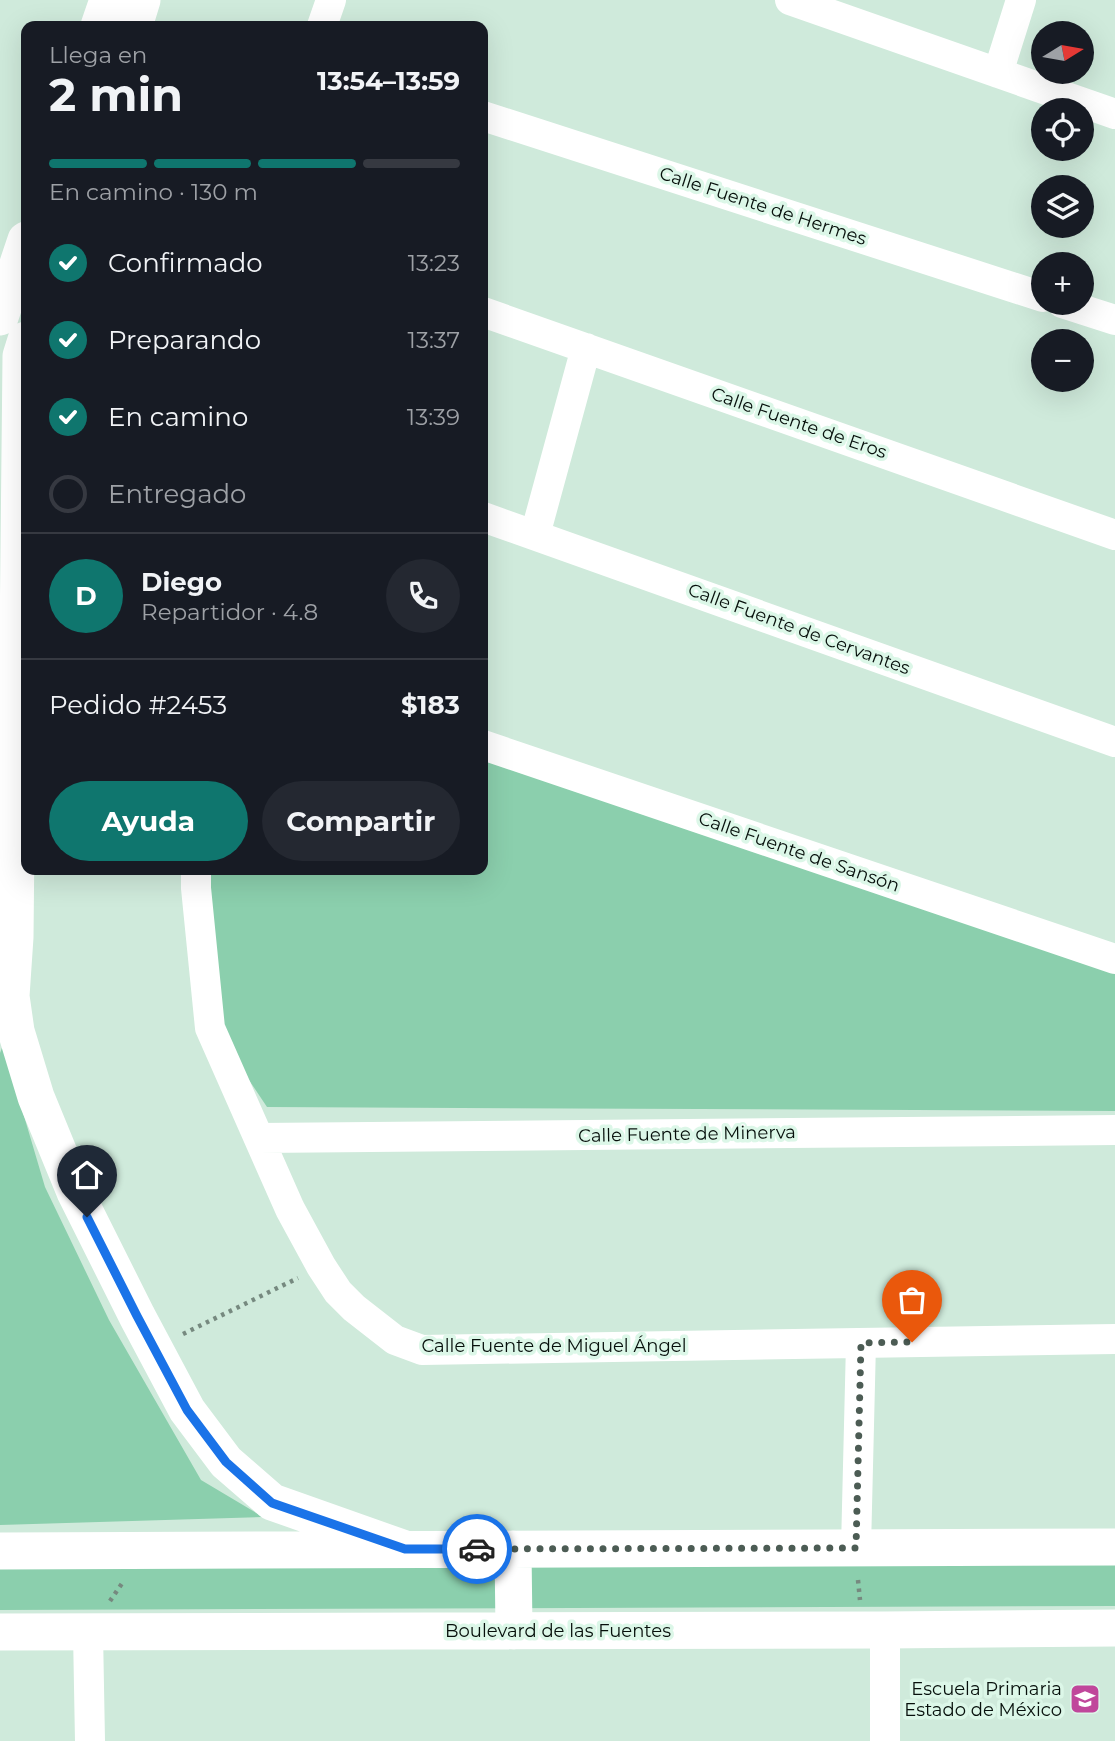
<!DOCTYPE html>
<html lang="es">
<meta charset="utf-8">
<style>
:root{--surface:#171b24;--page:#242831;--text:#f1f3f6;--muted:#9ea1a6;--line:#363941;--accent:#0f766e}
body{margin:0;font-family:Montserrat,sans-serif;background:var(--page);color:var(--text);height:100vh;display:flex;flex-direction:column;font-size:26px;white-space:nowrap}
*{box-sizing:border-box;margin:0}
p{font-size:23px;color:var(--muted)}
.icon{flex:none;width:38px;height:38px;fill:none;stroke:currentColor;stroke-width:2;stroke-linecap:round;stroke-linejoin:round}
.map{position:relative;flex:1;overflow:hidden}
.sheet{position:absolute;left:21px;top:21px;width:467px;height:854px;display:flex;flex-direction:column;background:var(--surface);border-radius:14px;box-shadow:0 7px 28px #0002}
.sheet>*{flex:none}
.needle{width:46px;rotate:79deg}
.controls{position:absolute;left:1031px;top:21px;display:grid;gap:14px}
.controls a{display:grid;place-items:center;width:63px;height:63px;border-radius:50%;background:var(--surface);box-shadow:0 7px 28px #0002;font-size:35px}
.pin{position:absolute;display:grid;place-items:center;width:60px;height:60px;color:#fff;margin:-72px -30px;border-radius:50% 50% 50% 0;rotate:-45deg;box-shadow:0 0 7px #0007}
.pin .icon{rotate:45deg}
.courier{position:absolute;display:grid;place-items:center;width:70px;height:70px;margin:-35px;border:5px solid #1a73e8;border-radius:50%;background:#fff;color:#222;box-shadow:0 2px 9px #0007}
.summary em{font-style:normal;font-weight:700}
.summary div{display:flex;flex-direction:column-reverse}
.summary{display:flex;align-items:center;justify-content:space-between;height:119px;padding:0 28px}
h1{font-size:46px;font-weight:700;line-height:52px}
.bar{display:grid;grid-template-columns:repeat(4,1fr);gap:10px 7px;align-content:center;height:84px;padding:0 28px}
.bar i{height:9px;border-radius:5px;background:var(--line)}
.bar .on{background:var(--accent)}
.bar p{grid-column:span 4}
.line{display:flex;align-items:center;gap:18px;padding:0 28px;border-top:2px solid var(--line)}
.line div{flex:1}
.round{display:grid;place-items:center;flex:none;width:74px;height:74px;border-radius:37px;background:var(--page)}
ol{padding:0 28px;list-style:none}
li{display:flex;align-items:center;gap:21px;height:77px}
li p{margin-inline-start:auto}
li .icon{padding:7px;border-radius:50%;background:var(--accent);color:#fff;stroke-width:4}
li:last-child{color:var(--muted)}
li i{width:38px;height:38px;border:4px solid var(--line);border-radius:50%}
.button{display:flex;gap:14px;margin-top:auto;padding:14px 28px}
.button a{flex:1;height:80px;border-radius:42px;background:var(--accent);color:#fff;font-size:28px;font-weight:700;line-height:80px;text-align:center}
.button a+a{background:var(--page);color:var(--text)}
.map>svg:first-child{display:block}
.green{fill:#8bcfad}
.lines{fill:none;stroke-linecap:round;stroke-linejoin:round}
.path{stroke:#76897f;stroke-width:4.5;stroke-dasharray:3.5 5;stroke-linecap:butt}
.minor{stroke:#fff;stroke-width:30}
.tertiary{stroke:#fff;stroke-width:37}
.done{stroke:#4c5c54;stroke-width:7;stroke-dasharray:0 12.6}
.route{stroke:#1a73e8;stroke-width:9}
.labels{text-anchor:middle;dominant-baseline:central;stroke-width:7;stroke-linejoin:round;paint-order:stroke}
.street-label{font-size:18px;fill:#060f0b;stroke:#dcf7e8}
.poi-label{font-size:18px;fill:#060f0b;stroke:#dcf7e8;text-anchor:end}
</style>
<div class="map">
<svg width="1115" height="1741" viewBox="0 0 1115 1741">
<rect width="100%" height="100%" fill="#cfeadb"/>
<path class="green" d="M 483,754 L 1115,965 L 1115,1111 L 267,1107 L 214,1028 L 206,870 L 483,870 Z
M 3,1045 L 45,1187 L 109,1320 L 201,1480 L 263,1517 L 0,1525 L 0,1053 Z
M 1115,1564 L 1115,1606 L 0,1610 L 0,1567 Z"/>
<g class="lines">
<path class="path" d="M 183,1334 L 298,1278
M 858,1580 L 860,1600
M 110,1601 L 123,1582"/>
<path class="minor" d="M 790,0 L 1115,114
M 322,26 L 331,0
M 998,73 L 1021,0
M 483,116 L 1043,297
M 1062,303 L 1115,320
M 483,312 L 1115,535
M 483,517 L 1115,742
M 535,535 L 586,348
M 483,745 L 1115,959
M 196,870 L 196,888 L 210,1028 L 290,1209 L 321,1266 L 338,1292 L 354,1308 L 395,1340 L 422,1350 L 1115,1339
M 259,1138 L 1115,1130
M 856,1548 L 861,1343
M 88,1632 L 90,1741
M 885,1741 L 885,1630"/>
<path class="tertiary" d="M 99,26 L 108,0
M 134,26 L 142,0
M 0,317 L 26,240
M 26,340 L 21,356 L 15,937 L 11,996 L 16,1031 L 36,1097 L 75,1192 L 137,1316 L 187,1410 L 226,1462 L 272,1502 L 405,1549
M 513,1549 L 514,1631
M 0,1551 L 1115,1547
M 0,1632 L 885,1630 L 1115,1628"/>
</g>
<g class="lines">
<path class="done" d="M 477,1549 L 856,1548 L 861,1343 L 912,1342"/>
<path class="route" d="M 87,1217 L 137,1316 L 187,1410 L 226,1462 L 272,1503 L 405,1549 L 477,1549"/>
</g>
<defs>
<g id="school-square" transform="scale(1.575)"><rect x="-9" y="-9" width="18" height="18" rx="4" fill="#c0479b" stroke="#dcf7e8"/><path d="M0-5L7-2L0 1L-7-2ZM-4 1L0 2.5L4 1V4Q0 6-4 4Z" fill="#fff"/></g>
</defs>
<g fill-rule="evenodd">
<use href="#school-square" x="1085" y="1699"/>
</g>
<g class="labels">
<g class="street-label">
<text transform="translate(763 206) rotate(18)">Calle Fuente de Hermes</text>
<text transform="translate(799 423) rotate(19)">Calle Fuente de Eros</text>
<text transform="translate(799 629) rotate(20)">Calle Fuente de Cervantes</text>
<text transform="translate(799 852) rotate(19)">Calle Fuente de Sansón</text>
<text transform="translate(687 1134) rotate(-1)">Calle Fuente de Minerva</text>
<text x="554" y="1346">Calle Fuente de Miguel Ángel</text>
<text x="558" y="1631">Boulevard de las Fuentes</text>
</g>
<g class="poi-label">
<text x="1062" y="1689">Escuela Primaria<tspan x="1062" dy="21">Estado de México</tspan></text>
</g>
</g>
</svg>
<div class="controls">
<a><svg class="needle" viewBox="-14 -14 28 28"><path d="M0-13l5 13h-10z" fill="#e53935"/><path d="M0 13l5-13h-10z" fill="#9ea1a6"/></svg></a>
<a><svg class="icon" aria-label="locate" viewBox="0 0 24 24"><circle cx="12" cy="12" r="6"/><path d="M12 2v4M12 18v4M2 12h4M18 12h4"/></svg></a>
<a><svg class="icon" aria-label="layers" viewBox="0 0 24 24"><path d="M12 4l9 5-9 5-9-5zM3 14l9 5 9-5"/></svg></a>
<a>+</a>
<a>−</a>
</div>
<div class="pin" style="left:912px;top:1342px;background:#ea580c"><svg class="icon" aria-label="bag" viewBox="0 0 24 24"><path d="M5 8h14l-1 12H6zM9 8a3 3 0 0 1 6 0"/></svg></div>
<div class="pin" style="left:87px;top:1217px;background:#1f2937"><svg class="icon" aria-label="home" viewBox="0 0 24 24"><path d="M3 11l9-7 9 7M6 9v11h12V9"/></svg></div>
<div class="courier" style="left:477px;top:1549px"><svg class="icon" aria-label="car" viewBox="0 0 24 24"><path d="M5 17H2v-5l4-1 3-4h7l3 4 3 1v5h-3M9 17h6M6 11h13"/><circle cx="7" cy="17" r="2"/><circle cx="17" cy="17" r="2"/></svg></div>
<section class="sheet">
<div class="summary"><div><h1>2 min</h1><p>Llega en</p></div><em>13:54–13:59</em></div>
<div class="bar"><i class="on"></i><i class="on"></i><i class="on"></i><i></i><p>En camino · 130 m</p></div>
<ol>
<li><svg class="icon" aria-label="check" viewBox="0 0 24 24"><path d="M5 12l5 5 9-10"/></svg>Confirmado<p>13:23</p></li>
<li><svg class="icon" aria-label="check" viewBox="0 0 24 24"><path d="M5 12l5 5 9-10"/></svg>Preparando<p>13:37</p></li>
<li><svg class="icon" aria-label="check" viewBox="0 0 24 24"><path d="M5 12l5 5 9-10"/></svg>En camino<p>13:39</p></li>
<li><i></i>Entregado</li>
</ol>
<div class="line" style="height:126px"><b class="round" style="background:var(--accent);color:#fff">D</b><div><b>Diego</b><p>Repartidor · 4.8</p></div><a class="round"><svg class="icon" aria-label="phone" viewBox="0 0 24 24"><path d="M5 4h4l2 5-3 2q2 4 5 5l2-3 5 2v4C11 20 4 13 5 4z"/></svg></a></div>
<div class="line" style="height:91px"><div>Pedido #2453</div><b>$183</b></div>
<div class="button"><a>Ayuda</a><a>Compartir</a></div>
</section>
</div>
